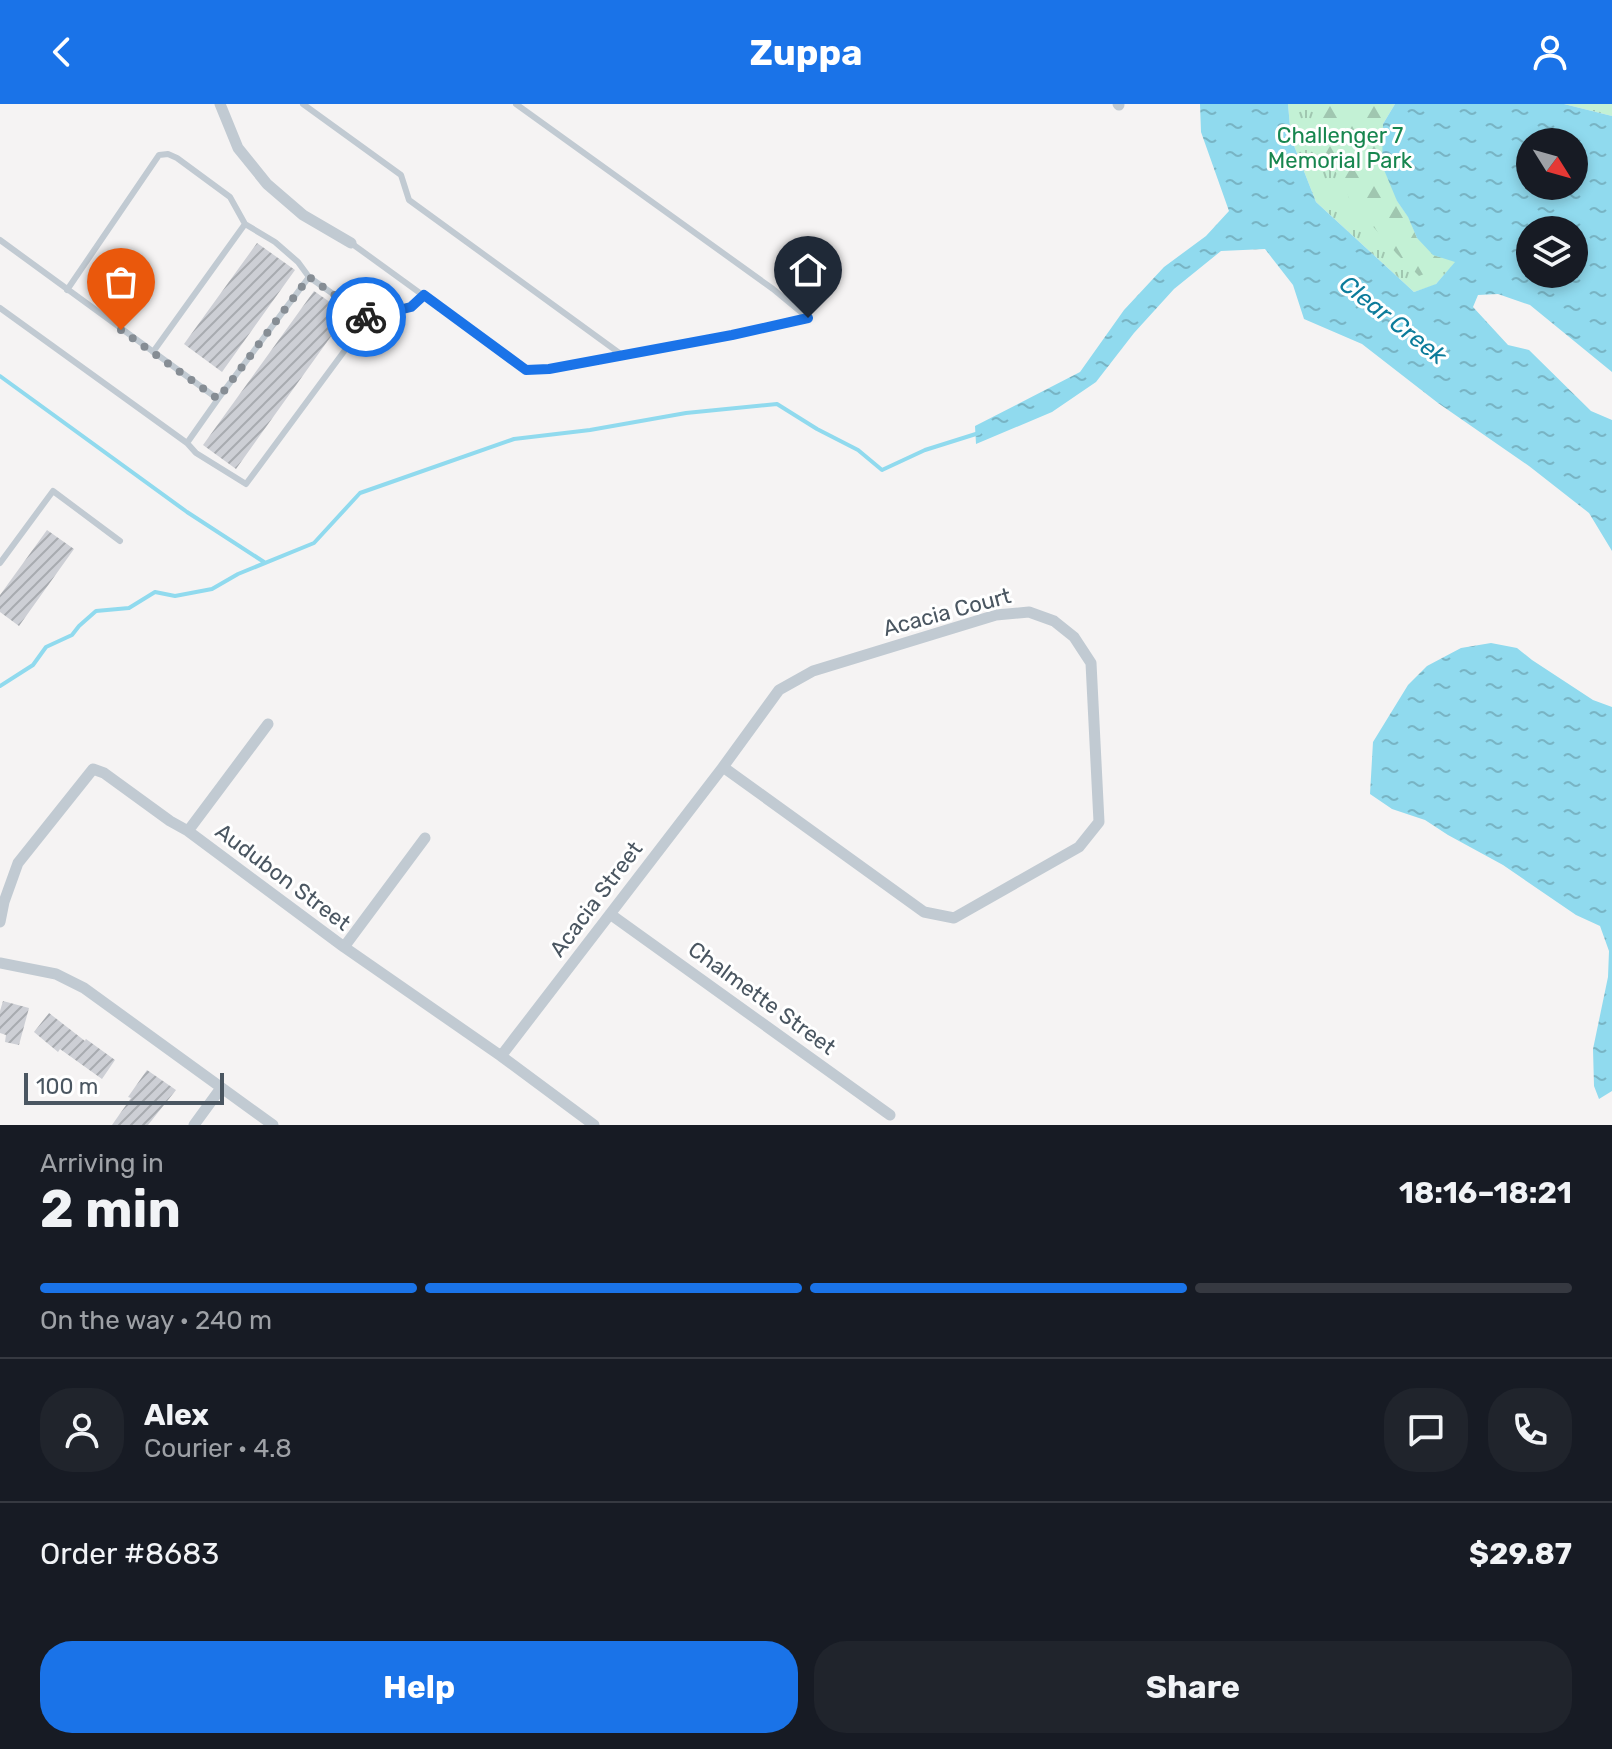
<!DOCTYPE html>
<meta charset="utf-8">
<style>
:root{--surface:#171b24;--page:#20242c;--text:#f1f3f6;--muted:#9ea1a6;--line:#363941;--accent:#1a73e8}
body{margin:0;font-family:Rubik,sans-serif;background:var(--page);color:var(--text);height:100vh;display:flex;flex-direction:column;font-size:30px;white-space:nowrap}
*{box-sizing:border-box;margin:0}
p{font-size:26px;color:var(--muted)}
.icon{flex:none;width:44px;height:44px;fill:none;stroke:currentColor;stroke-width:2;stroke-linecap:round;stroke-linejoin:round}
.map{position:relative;height:1021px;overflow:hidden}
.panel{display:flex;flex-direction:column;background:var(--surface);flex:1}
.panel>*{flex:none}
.needle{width:52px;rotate:127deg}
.tools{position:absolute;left:1516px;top:24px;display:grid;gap:16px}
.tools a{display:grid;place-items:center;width:72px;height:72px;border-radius:50%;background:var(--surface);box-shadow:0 4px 12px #0003;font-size:40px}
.scale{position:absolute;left:24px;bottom:20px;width:200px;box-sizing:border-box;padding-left:8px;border:4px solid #4a5661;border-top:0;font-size:22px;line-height:28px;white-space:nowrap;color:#4a5661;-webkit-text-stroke:6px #fff;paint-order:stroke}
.pin{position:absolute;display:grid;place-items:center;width:68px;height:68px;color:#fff;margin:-82px -34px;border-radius:50% 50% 50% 0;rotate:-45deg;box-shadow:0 0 8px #0007}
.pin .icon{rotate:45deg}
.courier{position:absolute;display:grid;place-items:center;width:80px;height:80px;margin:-40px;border:6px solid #1a73e8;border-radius:50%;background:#fff;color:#222;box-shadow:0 2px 10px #0007}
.head em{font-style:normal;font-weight:700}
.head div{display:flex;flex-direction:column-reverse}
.head{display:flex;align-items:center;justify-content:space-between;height:136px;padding:0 40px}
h1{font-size:52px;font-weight:700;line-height:60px}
.bar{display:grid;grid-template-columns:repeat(4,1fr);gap:12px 8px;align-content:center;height:96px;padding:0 40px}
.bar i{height:10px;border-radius:6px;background:var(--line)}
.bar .current{background:var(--accent)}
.bar p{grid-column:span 4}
.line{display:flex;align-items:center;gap:20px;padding:0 40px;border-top:2px solid var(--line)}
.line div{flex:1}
.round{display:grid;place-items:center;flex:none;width:84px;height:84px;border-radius:32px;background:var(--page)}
.button{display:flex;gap:16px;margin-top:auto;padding:16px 40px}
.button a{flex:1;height:92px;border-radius:32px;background:var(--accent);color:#fff;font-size:32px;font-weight:700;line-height:92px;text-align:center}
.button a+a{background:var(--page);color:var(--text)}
header{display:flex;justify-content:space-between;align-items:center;height:104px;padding:0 40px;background:var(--accent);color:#fff;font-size:36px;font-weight:700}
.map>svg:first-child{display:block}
.grass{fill:url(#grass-tufts)}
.forest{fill:url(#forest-firs)}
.water{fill:url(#water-ripples);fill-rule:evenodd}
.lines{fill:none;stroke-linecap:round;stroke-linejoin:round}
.stream{stroke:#90daee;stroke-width:4}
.building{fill:url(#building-hatch)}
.service{stroke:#c1cad2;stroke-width:6}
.minor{stroke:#c1cad2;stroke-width:11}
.done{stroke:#868d94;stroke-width:8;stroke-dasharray:0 14.4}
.route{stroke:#1a73e8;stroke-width:10}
.labels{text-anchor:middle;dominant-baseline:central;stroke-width:6;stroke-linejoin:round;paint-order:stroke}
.park-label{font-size:22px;fill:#17864f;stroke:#fff}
.street-label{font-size:22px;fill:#4a5661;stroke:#fff}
.water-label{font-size:24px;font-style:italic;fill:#0c7c9b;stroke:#fff}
</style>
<header><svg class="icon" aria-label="back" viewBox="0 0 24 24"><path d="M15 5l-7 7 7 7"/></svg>Zuppa<svg class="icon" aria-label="person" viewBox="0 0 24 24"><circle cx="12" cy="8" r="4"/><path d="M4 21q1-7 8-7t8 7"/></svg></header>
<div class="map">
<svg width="1612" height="1021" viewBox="0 0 1612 1021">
<defs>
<pattern id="grass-tufts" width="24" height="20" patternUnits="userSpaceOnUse" patternTransform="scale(2)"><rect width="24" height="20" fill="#c3f1d5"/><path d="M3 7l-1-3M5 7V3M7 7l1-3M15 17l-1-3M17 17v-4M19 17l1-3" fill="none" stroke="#a0c6b0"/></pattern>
<pattern id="forest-firs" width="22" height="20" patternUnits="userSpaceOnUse" patternTransform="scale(2)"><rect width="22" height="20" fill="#c3f1d5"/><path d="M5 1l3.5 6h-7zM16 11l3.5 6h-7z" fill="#a0c6b0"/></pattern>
<pattern id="water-ripples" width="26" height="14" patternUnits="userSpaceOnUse" patternTransform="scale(2)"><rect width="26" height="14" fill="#90daee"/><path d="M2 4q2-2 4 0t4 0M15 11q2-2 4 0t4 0" fill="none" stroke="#78b4c4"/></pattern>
<pattern id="building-hatch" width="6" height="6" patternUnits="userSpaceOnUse" patternTransform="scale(2)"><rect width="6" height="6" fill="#cdcfd5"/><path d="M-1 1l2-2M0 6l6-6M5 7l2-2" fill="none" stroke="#a8abb0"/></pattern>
</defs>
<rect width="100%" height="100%" fill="#f5f3f3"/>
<path class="grass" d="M 1288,0 L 1395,0 L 1383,20 L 1397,97 L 1408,113 L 1417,134 L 1456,158 L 1435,181 L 1414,188 L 1316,98 L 1291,34 Z
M 1564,0 L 1612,0 L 1612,12 Z"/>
<path class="forest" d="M 1319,0 L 1384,0 L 1382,4 L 1382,61 L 1397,97 L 1408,113 L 1417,134 L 1433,151 L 1456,158 L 1419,172 L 1396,149 L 1350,96 L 1321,39 Z"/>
<path class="water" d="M 1200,0 L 1288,0 L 1291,34 L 1316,98 L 1414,188 L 1436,180 L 1455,158 L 1433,151 L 1417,134 L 1408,113 L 1397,97 L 1382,61 L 1383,20 L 1395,0 L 1564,0 L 1612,12 L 1612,268 L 1530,201 L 1498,190 L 1478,191 L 1473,203 L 1508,241 L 1529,246 L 1591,307 L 1612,316 L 1612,447 L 1589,409 L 1529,362 L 1438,299 L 1362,240 L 1304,215 L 1293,181 L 1265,145 L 1221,147 L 1174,185 L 1134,229 L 1096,278 L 1052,308 L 976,340 L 975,322 L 1080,268 L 1124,206 L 1164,163 L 1206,132 L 1229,107 L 1201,28 ZM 1530,38 L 1574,38 L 1574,82 L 1530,82 ZM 1530,126 L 1574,126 L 1574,170 L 1530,170 Z
M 1491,539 L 1517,544 L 1532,556 L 1593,596 L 1612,603 L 1612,987 L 1599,995 L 1594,982 L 1593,945 L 1608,873 L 1609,847 L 1600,822 L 1576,811 L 1503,761 L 1448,731 L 1425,716 L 1392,705 L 1370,690 L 1373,638 L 1408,581 L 1427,562 L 1461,544 Z"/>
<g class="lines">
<path class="stream" d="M 0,272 L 187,408 L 264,458
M 0,582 L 33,561 L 46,543 L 72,531 L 79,522 L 96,507 L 129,504 L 155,488 L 175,492 L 212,485 L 238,470 L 314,439 L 360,389 L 514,335 L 590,326 L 686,309 L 777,300 L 817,325 L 858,346 L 882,366 L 925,346 L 979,329"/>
</g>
<path class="building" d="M 257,139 L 295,166 L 222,268 L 184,240 Z
M 314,187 L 347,210 L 236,365 L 203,341 Z
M 47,426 L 74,445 L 19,522 L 0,508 L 0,491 Z
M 3,897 L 29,904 L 19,941 L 5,938 L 6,931 L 0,929 L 0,907 Z
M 49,909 L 85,937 L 86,935 L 115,956 L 102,975 L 60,945 L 58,948 L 34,928 Z
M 147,966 L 176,986 L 148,1021 L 112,1021 L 131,994 L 128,993 Z"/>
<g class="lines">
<path class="service" d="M 303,0 L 401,71 L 409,96 L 622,251
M 0,136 L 218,295 L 187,339 L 196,349 L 246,380 L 365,219 L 378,211 L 411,203 L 424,191
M 351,139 L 526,266 L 549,265 L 732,231 L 808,214 L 773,185 L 516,0
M 67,186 L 159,51 L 168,50 L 177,54 L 230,93 L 245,120
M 0,204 L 187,339
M 153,248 L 245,120 L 275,138 L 298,158 L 309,173 L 370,216
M 218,295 L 309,173
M 0,459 L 53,387 L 120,437"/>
<path class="minor" d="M 220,0 L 238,44 L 267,80 L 303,111 L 351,139
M 1118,0 L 1119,1
M 1029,508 L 1054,517 L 1074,533 L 1091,559 L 1099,718 L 1079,743 L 954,814 L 924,808 L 723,663 L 779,586 L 813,567 L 996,511 Z
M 188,727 L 268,620
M 610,810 L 890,1011
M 0,818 L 4,798 L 18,759 L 93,665 L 104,669 L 170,717 L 188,727 L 344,843 L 501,952 L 594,1021
M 344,843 L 425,734
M 0,859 L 56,870 L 84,884 L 273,1021
M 501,952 L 723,663
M 194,1021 L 221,984"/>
</g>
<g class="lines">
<path class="done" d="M 121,226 L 218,295 L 309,173 L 366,213"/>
<path class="route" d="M 366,213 L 370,216 L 378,211 L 411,203 L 424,191 L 526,266 L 549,265 L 732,231 L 808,214"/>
</g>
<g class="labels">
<g class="park-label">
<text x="1340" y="31">Challenger 7<tspan x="1340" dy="25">Memorial Park</tspan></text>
</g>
<g class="street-label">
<text transform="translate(947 508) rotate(-15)">Acacia Court</text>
<text transform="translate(283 773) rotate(37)">Audubon Street</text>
<text transform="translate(596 795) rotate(-53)">Acacia Street</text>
<text transform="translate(762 894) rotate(36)">Chalmette Street</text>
</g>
<g class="water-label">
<text transform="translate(1393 216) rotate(38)">Clear Creek</text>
</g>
</g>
</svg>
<div class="tools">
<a><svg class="needle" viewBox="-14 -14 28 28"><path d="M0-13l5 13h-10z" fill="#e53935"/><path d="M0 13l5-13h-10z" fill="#9ea1a6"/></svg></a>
<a><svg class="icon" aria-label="layers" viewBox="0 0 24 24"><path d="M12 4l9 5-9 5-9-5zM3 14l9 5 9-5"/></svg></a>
</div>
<div class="scale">100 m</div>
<div class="pin" style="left:121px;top:226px;background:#ea580c"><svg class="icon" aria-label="bag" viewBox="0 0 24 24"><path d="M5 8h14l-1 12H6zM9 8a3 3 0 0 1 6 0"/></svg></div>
<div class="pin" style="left:808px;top:214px;background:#1f2937"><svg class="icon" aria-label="home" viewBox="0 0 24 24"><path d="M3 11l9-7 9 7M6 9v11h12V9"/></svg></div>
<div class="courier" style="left:366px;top:213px"><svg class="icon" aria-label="bike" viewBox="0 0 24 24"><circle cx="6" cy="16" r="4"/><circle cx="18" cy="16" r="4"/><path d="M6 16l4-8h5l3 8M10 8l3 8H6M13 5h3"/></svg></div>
</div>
<section class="panel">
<div class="head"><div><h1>2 min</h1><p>Arriving in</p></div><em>18:16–18:21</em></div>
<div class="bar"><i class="current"></i><i class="current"></i><i class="current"></i><i></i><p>On the way · 240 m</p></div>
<div class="line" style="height:144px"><a class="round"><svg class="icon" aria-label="person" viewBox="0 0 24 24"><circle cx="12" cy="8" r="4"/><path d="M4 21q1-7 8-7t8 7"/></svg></a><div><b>Alex</b><p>Courier · 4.8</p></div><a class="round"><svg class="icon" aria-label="chat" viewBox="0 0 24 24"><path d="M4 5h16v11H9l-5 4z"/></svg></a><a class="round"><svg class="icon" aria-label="phone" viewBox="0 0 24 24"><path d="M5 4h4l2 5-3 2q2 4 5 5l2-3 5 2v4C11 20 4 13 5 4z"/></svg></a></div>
<div class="line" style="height:104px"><div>Order #8683</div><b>$29.87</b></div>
<div class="button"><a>Help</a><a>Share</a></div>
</section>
